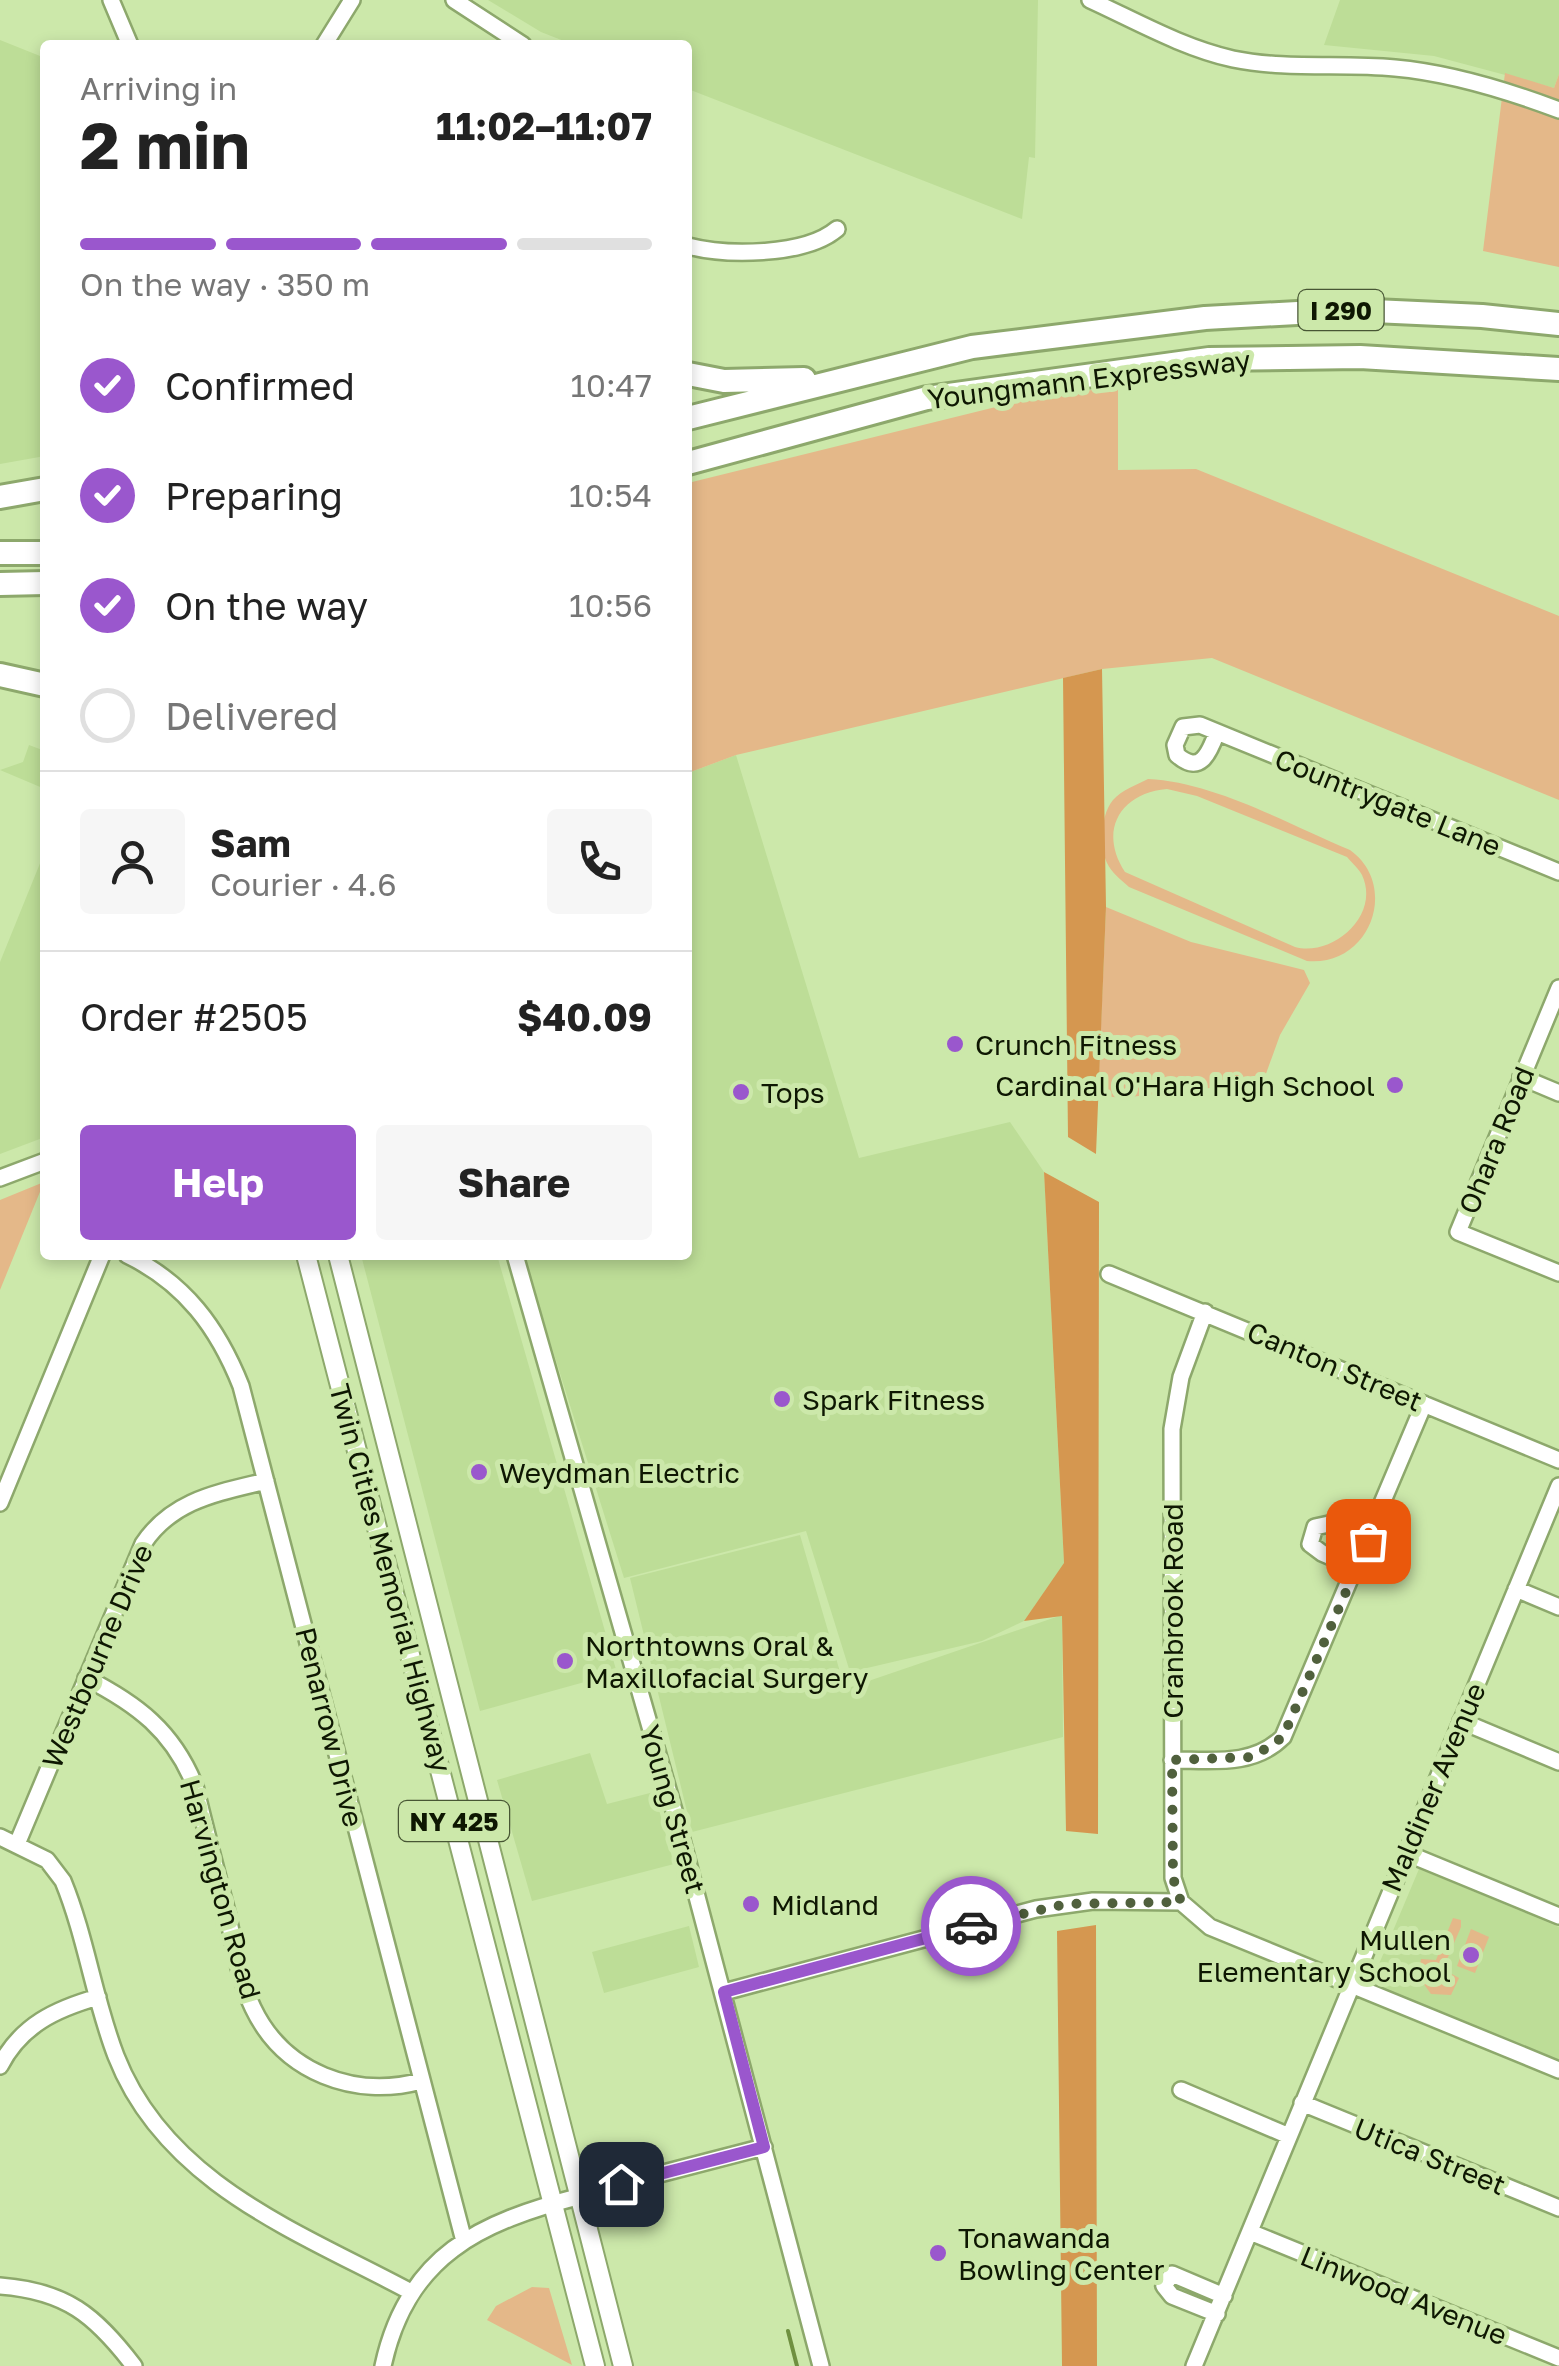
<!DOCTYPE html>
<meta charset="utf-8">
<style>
:root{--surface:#fff;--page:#f6f6f6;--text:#222;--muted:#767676;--line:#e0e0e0;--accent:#9a57cd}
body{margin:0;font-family:"Golos Text",sans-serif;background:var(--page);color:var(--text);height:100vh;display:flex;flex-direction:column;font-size:38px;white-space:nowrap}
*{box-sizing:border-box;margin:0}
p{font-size:32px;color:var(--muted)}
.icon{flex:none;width:55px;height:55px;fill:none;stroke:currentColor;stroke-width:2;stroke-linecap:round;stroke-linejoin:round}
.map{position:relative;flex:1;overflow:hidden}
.panel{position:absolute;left:40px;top:40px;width:652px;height:1220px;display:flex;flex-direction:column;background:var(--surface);border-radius:10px;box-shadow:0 5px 15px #0003}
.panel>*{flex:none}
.pin{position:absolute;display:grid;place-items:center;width:85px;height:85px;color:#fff;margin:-42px;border-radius:20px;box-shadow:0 5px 15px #0006}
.courier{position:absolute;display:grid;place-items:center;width:100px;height:100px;margin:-50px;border:8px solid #9a57cd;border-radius:50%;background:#fff;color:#222;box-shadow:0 2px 12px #0007}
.overview em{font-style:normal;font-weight:700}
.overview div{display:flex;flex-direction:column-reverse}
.overview{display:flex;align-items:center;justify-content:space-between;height:170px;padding:0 40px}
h1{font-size:65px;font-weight:700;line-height:75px}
.bar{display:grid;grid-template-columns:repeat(4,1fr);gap:15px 10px;align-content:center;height:120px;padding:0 40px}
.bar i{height:12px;border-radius:8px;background:var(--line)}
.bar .on{background:var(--accent)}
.bar p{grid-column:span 4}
.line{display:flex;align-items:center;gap:25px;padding:0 40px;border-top:2px solid var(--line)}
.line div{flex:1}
.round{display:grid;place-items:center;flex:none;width:105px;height:105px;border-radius:10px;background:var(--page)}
ol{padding:0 40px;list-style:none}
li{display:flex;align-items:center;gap:30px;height:110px}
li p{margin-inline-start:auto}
li .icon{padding:10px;border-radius:50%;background:var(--accent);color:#fff;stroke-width:4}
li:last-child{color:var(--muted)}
li i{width:55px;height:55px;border:5px solid var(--line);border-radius:50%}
.primary-button{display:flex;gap:20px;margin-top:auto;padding:20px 40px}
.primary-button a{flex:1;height:115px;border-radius:10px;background:var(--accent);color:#fff;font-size:40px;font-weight:700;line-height:115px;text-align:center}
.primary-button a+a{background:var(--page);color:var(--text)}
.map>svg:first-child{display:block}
.built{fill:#bddd97}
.green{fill:#e4b889;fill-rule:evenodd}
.forest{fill:#d59750}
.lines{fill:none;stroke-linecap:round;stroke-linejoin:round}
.stream{stroke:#6f9040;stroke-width:4}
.minor-casing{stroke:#8da86c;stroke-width:20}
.major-casing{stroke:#8da86c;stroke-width:22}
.highway-casing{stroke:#8da86c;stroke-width:28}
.minor{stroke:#fff;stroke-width:15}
.major{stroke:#fff;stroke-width:18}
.highway{stroke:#fff;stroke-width:22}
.done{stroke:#50603d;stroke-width:10;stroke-dasharray:0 18}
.route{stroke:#9a57cd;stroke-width:12}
.poi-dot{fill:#9a57cd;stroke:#cce8aa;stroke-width:4}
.labels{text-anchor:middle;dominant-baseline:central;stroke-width:10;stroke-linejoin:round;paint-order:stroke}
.shield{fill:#cce8aa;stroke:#475634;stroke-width:2.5}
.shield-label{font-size:25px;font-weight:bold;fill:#0e1702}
.street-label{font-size:28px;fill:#0e1702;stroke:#cce8aa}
.poi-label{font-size:28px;fill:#0e1702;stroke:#cce8aa;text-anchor:start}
</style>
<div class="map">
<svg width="1559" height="2366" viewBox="0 0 1559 2366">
<rect width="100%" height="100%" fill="#cce8aa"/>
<path class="built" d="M 488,0 L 1038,0 L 1035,158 L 1029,157 L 1022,219 L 688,89 L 688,45 L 574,45 L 541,32 Z
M 1340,0 L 1559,0 L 1559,74 L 1554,88 L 1434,56 L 1324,45 Z
M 0,40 L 45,58 L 45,456 L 0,464 Z
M 29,745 L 45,751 L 45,789 L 0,770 L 23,762 Z
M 736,755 L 859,1158 L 1010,1122 L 1044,1172 L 1064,1564 L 1024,1621 L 982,1641 L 850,1672 L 806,1531 L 624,1578 L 523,1255 L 688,1255 L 688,773 Z
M 45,851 L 45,1137 L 0,1154 L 0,962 Z
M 361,1255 L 497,1255 L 617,1673 L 480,1711 Z
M 800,1535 L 845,1689 L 1062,1615 L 1063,1737 L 692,1832 L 630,1578 Z
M 590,1753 L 607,1804 L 654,1792 L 674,1864 L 532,1901 L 497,1780 Z
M 1419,1869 L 1559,1927 L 1559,2060 L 1371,1983 Z
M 689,1926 L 699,1967 L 604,1993 L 592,1952 Z"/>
<path class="green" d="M 1505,73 L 1554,88 L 1559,74 L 1559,267 L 1483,251 Z
M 1118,387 L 1118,470 L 1196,469 L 1559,616 L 1559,800 L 1212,658 L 1102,669 L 736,755 L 688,773 L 688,483 L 1040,396 Z
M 1148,779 C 1214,782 1288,824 1350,850 C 1400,886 1370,967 1307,961 L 1129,887 C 1121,880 1111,872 1107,863 C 1099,846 1101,814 1113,800 C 1122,790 1136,785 1148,779 ZM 1167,789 L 1197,796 L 1347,857 C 1352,863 1359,869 1362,875 C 1381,916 1332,957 1295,947 L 1125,872 C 1098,831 1120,793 1167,789 Z
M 1106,907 L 1191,942 L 1304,970 L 1310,983 L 1280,1035 L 1263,1082 L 1121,1098 L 1098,1095 Z
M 44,1182 L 0,1290 L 0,1200 Z
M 1453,1918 L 1461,1920 L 1461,1927 L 1445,1964 L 1450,1973 L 1459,1978 L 1451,1995 L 1431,1994 L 1418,1976 L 1421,1959 L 1436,1960 Z
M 1471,1929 L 1489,1937 L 1475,1973 L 1457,1966 Z
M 532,2287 L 549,2288 L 572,2365 L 487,2320 L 496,2306 Z"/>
<path class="forest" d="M 1102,669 L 1106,907 L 1096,1154 L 1068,1137 L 1063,678 Z
M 1044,1172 L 1099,1202 L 1098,1834 L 1066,1831 L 1062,1616 L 1024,1621 L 1064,1563 Z
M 1096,1925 L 1097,2366 L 1062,2366 L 1057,1931 Z"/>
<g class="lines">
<path class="stream" d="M 788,2331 L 797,2366"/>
<g class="minor-casing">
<path id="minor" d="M 111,0 L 130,45
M 454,0 L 523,45
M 1090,0 C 1136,21 1183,48 1233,59 C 1287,70 1340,63 1395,68 C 1451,73 1506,90 1559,110
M 324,45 L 352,0
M 688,246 C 727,256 805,256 837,229
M 1217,732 C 1209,754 1200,775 1177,755 L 1175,745 L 1183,727 L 1200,725 L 1559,872
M 1559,988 L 1458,1232 L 1559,1273
M 1521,1077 L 1559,1093
M 0,1178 L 45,1161
M 127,1255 C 185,1283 218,1328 241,1386 L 464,2241
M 515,1255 L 677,1821 L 821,2366
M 1109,1274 L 1559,1460
M 1205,1312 L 1181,1377 L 1172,1429 L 1173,1878 L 1181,1902 L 1210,1927 L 1559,2070
M 0,1503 L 102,1255
M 1357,1568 L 1322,1553 L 1310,1544 L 1315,1527 L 1329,1524 L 1368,1541
M 1516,1589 L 1559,1607
M 86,1678 C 137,1704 173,1731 195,1786 C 205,1828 216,1870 227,1912 C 234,1944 239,1979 253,2008 C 284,2073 355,2099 421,2081
M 1461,1721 L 1559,1762
M 1172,1760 C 1211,1760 1253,1767 1283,1737 L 1424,1404
M 0,1837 L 47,1860 L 63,1881 C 86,1937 94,1999 116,2056 C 166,2184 299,2232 411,2292
M 17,1844 L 143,1544 C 172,1500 217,1493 266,1481
M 1406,1853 L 1559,1916
M 724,1992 L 1036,1909 L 1093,1901 L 1181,1902
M 0,2066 C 21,2025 56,2009 98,1997
M 1181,2090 L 1289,2136
M 1302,2103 L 1559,2208
M 621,2184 L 764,2147
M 1250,2232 L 1559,2358
M 0,2286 C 66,2291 95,2315 134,2366
M 1217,2314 L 1172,2296 L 1164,2286 L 1172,2274 L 1224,2296
M 383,2366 C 407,2255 480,2222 581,2196
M 1194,2366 L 1559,1486"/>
</g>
<g class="major-casing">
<path id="major" d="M 306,1255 L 595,2366
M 338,1255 L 623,2366"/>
</g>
<g class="highway-casing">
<path id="highway" d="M 688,374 L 724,381 L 804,379
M 688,418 L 972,347 L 1205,318 L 1352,310 L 1482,316 L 1559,324
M 688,463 L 927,398 L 1209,359 L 1360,357 L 1559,369
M 0,497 L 45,489
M 0,553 L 45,553
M 0,584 L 45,583
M 0,675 L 45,685"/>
</g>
<use href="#minor" class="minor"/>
<use href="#major" class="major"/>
<use href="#highway" class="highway"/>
</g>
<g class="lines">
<path class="done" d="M 971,1926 L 1066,1904 L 1181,1902 L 1173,1878 L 1172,1760 L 1253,1757 L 1283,1737 L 1368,1541"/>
<path class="route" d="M 621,2184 L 764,2147 L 724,1992 L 971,1926"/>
</g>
<g class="poi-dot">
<circle cx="955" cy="1044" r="10"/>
<circle cx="1395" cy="1085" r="10"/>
<circle cx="741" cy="1092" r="10"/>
<circle cx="782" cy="1399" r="10"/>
<circle cx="479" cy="1472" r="10"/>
<circle cx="565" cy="1661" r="10"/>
<circle cx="751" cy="1904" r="10"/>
<circle cx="1471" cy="1955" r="10"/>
<circle cx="938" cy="2253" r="10"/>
</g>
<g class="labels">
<g class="shield">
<rect x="1298.5" y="290" width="85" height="40" rx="8"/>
<rect x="399" y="1801" width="110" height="40" rx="8"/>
</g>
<g class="shield-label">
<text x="1341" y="310">I 290</text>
<text x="454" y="1821">NY 425</text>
</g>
<g class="street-label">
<text transform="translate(1089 379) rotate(-7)">Youngmann Expressway</text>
<text transform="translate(1388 802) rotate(22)">Countrygate Lane</text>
<text transform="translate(1496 1140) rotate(-68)">Ohara Road</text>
<text transform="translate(1335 1366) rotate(23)">Canton Street</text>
<text transform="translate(391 1578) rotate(75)">Twin Cities Memorial Highway</text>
<text transform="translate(1172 1611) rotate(-90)">Cranbrook Road</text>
<text transform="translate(97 1656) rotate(-67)">Westbourne Drive</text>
<text transform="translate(330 1727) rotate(76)">Penarrow Drive</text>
<text transform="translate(1433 1787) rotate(-67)">Maldiner Avenue</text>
<text transform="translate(673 1809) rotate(74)">Young Street</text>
<text transform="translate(221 1889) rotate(74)">Harvington Road</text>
<text transform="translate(1430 2156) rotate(22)">Utica Street</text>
<text transform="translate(1404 2295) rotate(22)">Linwood Avenue</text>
</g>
<g class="poi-label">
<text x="975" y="1044">Crunch Fitness</text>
<text x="1375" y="1085" text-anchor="end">Cardinal O'Hara High School</text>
<text x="761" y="1092">Tops</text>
<text x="802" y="1399">Spark Fitness</text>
<text x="499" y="1472">Weydman Electric</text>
<text x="585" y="1645">Northtowns Oral &amp;<tspan x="585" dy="32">Maxillofacial Surgery</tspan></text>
<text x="771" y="1904">Midland</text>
<text x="1451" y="1939" text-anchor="end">Mullen<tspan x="1451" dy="32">Elementary School</tspan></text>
<text x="958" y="2237">Tonawanda<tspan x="958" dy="32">Bowling Center</tspan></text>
</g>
</g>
</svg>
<div class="pin" style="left:1368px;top:1541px;background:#ea580c"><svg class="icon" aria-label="bag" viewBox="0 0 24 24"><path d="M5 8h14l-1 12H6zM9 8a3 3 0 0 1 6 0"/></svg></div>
<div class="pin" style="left:621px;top:2184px;background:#1f2937"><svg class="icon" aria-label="home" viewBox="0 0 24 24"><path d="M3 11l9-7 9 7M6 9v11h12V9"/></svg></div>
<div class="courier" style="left:971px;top:1926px"><svg class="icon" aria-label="car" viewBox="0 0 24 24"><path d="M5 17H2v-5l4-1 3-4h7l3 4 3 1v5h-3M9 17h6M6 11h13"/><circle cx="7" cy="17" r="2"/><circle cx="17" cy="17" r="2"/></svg></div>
<section class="panel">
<div class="overview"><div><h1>2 min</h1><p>Arriving in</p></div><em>11:02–11:07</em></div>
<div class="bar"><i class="on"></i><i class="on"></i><i class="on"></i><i></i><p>On the way · 350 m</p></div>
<ol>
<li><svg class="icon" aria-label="check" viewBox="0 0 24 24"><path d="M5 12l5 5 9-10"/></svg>Confirmed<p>10:47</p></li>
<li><svg class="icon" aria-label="check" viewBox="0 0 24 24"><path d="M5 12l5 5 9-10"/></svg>Preparing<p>10:54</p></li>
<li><svg class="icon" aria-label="check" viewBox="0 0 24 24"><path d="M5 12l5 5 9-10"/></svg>On the way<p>10:56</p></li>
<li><i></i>Delivered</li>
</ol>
<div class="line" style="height:180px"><a class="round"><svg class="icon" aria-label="person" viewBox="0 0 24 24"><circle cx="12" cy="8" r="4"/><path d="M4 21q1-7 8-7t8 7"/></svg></a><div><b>Sam</b><p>Courier · 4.6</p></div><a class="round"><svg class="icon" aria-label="phone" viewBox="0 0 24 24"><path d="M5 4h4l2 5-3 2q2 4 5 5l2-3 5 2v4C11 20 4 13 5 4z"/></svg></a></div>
<div class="line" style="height:130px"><div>Order #2505</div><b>$40.09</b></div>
<div class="primary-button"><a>Help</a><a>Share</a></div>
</section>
</div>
